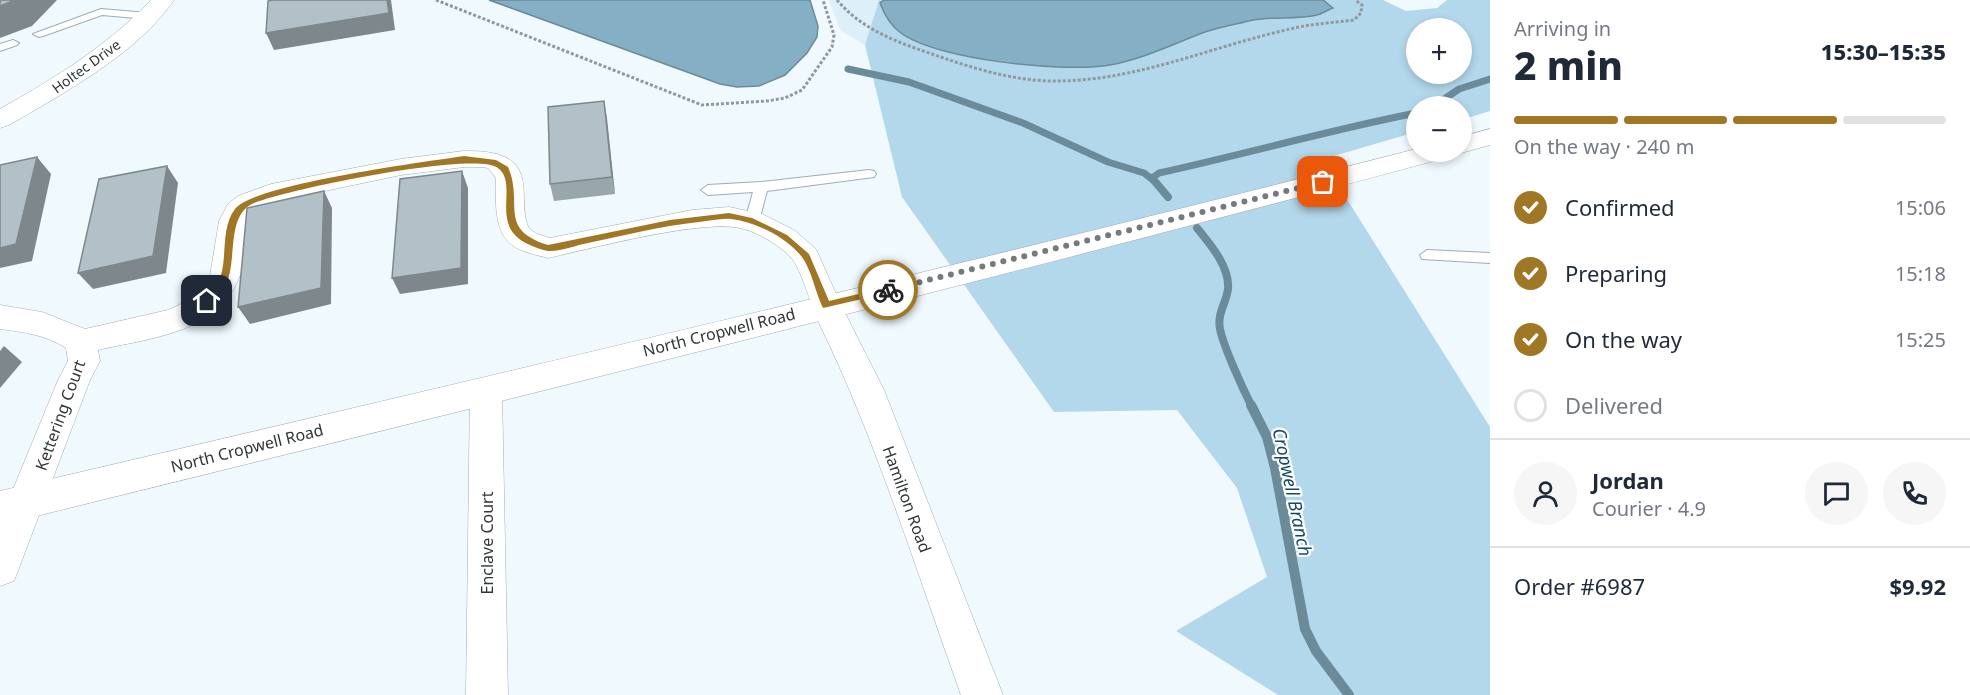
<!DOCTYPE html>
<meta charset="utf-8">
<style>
:root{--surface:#fff;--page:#f6f6f7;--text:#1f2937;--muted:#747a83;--line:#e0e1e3;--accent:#a07725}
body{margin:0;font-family:"Noto Sans",sans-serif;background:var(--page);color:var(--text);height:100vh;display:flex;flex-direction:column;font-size:22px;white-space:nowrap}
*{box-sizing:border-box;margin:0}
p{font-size:20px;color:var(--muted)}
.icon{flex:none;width:33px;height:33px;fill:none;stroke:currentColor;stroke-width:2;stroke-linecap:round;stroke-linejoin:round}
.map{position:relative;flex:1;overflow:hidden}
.details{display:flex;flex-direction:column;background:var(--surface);width:480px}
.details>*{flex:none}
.fabs{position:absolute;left:1406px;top:18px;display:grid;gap:12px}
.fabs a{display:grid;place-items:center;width:66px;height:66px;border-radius:50%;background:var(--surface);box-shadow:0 3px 9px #0003;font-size:30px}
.pin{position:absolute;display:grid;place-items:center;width:51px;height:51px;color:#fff;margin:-26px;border-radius:12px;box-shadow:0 3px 9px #0006}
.courier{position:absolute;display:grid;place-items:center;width:60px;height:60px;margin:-30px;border:4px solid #a07725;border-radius:50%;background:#fff;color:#222;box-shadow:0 2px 8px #0007}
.headline em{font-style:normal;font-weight:800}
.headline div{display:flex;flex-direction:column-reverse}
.headline{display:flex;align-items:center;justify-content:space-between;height:102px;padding:0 24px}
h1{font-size:39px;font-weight:800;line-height:45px}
.bar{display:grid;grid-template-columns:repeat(4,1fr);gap:9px 6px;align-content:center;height:72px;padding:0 24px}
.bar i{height:8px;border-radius:4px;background:var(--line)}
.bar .current{background:var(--accent)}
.bar p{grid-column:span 4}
.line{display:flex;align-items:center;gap:15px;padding:0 24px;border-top:2px solid var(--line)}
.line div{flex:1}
.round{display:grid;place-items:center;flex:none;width:63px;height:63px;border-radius:32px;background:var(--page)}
ol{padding:0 24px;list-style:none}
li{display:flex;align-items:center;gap:18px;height:66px}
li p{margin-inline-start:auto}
li .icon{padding:6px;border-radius:50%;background:var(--accent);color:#fff;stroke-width:4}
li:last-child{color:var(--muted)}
li i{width:33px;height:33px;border:3px solid var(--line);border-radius:50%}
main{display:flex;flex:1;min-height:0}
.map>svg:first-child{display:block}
.built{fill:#ddeff9}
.green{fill:#b3d8eb;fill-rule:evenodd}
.water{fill:#85afc4;stroke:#6c8b9a;stroke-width:1.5}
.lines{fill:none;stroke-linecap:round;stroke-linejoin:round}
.stream-far2{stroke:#6c8b9a;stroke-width:7}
.stream-far1{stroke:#6c8b9a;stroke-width:8}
.stream{stroke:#6c8b9a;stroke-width:10}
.lane-casing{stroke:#9fadb4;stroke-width:2}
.street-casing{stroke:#9fadb4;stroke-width:1}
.secondary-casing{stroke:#9fadb4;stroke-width:1}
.path{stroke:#91989d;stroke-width:3;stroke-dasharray:3 2;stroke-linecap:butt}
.lane{fill:#fff;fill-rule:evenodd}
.street{fill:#fff;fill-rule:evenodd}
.secondary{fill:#fff;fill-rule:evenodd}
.wall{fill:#99a6ac}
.shaded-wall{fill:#7d878c}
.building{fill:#b2c1c8;stroke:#7d878c;stroke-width:1.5}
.route{fill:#a07725}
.done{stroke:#747a7e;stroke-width:6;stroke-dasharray:0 10.8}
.labels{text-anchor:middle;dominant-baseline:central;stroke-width:4.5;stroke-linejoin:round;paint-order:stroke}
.far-street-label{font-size:14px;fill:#313639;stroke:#fff}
.street-label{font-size:16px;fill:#313639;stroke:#fff}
.water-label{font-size:18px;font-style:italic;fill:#134a62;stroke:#fff}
</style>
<main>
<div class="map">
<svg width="1490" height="695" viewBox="0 0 1490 695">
<rect width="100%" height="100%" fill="#f0f9fe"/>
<path class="built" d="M 829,0 L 879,0 L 865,45 L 840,30 Z"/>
<path class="green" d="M 879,0 L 884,0 L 880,3 C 900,66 1039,66 1093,66 C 1134,63 1169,43 1207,31 C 1228,25 1252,19 1274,17 C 1299,15 1309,17 1332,8 L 1323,0 L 1383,0 L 1406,11 L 1437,8 L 1447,0 L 1490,0 L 1490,111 L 1461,120 L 1461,106 L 1416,106 L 1416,132 L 1320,160 L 1350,204 L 1490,427 L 1490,695 L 1278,695 L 1176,631 L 1267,577 L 1237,488 L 1177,410 L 1054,412 L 902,197 L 865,45 ZM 1416,28 L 1461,28 L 1461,74 L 1416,74 Z"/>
<path class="water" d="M 489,0 L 810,0 L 818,26 L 817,37 L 807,53 L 785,75 L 759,86 L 737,87 L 720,84 Z
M 884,0 L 1323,0 L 1333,8 C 1327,10 1322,14 1317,15 C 1296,20 1274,16 1253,20 C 1237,24 1220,27 1205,32 C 1173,44 1143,59 1110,65 C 1065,73 937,60 901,33 C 891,26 884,14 880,3 Z"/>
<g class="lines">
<path class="stream-far2" d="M 848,69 L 909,82 L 1023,123 L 1108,162 L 1144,173 L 1153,180
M 1434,106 L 1459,89 L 1490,79
M 1152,178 L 1159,173 C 1245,154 1330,130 1416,113"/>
<path class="stream-far1" d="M 1152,178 L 1168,197
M 1197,228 C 1210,244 1230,267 1228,289 C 1226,304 1217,313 1220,329 C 1224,348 1243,389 1252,407"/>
<path class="stream" d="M 1251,405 L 1267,437 L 1275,468 L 1305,629 L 1316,651 L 1349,695"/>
<g class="lane-casing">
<path id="lane" d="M 101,9 L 148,13 L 154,16 L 148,19 L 102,15 L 43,36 L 39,37 L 33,34 Z
M 13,40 L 19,43 L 17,45 L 0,51 L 0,44 Z
M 869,170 L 874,171 L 876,174 L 874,177 L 767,191 L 759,221 L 752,226 L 745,221 L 753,192 L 708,195 L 701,190 L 708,185 L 761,182 Z
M 1427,250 L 1490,253 L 1490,263 L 1422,259 L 1420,255 Z"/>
</g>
<g class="street-casing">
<path id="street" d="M 464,151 C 486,151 516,152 522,178 C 525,189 523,203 525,215 C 526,220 527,228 532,231 C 537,234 544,236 550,238 L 692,210 L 729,207 L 762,214 L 794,230 L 816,249 L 841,305 L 884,390 L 1003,695 L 961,695 C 916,570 877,442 819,323 C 812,308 801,270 793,260 C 781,246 761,234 744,229 C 709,217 589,249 548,258 C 537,255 521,252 512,245 C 493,231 496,199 496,178 L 488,168 L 482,167 L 464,167 L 401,175 L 277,201 L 258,208 L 249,215 C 241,234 247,259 239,278 C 216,334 149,338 98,350 L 100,361 L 90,380 L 19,568 L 14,581 L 0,586 L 0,521 L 58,380 L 68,361 L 66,348 C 46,335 24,332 0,329 L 0,305 L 42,312 L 85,329 L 168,310 L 187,301 L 205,285 L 210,276 L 219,221 L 228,204 L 238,196 L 271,184 L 401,159 Z
M 486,378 L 498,382 L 502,391 L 508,695 L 466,695 L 470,391 L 474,382 Z"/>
</g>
<g class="secondary-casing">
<path id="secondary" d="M 151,0 L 174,0 C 137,54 64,93 9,125 L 0,128 L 0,109 C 55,78 107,46 151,0 Z
M 1490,129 L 1490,145 L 1461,153 L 1454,152 L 1461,152 L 1461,137 Z
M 1416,149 L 1416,152 L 1449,152 L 1445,158 C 965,287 483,406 0,525 L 0,491 C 473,380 946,270 1416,149 Z"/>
</g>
<path class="path" d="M 436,0 L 702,105 L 767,101 L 785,98 L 802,90 L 832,47 L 834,35 L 823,0
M 837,0 C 862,30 899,43 935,55 C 975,69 1017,82 1060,81 C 1138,80 1211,47 1286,30 C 1308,24 1331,23 1354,20 L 1361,13 L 1362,5 L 1355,0"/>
<use href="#lane" class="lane"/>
<use href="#street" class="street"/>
<use href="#secondary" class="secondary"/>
</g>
<path class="wall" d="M 604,101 L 615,194 L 554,201 L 550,184 Z"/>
<path class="shaded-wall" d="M 15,0 L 57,0 L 32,26 L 0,38 L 0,6 Z
M 387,0 L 391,0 L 395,30 L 274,50 L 266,33 Z
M 604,101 L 607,118 L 615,194 L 612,177 Z
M 37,157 L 51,174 L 32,261 L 0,268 L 0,248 Z
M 167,166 L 178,183 L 166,273 L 93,289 L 78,273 Z
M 462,171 L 468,188 L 468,284 L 400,294 L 392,278 Z
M 324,191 L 332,208 L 331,304 L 250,324 L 238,307 Z
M 4,346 L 22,362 L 0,388 L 0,351 Z"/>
<path class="building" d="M 0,0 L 15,0 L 0,6 Z
M 273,0 L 387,0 L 389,13 L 266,33 L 268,1 Z
M 604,101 L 612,177 L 550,184 L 548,107 Z
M 37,157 L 16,244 L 0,248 L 0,165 Z
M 167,166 L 153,256 L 78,273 L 99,179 Z
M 462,171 L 461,268 L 392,278 L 400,179 Z
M 324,191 L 321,288 L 238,307 L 247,208 Z"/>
<path class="route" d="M 464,156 L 496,160 L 508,167 C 524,204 497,229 548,245 L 670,220 L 729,213 L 752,218 L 787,235 L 809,254 L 829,301 L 888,287 L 892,290 L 888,293 L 823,308 C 815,292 812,271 802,257 C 786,237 756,222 731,219 C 721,218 710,221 699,222 C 662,226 625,235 588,243 C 576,245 560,252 548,251 C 542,250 535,247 530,245 C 487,227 520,185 498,168 C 476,150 284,190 254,203 C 217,219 249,286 207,304 L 202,301 C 209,292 218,286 221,275 C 227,255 221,227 235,209 C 254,184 425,162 464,156 Z"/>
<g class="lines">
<path class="done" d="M 888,290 L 1323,182"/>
</g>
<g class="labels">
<g class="far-street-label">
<text transform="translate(86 66) rotate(-36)">Holtec Drive</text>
</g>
<g class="street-label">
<text transform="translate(719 332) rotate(-14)">North Cropwell Road</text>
<text transform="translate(60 415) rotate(-70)">Kettering Court</text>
<text transform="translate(247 448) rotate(-14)">North Cropwell Road</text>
<text transform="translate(907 499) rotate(70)">Hamilton Road</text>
<text transform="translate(487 543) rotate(-90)">Enclave Court</text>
</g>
<g class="water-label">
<text transform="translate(1293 492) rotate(78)">Cropwell Branch</text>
</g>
</g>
</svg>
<div class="fabs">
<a>+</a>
<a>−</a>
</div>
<div class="pin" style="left:1323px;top:182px;background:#ea580c"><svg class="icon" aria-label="bag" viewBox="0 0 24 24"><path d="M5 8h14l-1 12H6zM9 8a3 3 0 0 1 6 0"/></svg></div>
<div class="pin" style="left:207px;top:301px;background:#1f2937"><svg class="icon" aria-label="home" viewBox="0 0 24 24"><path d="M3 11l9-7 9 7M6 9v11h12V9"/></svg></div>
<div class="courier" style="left:888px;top:290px"><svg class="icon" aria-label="bike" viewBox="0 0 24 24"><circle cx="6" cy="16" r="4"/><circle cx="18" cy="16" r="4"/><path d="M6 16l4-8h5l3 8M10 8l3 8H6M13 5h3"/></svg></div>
</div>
<section class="details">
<div class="headline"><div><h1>2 min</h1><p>Arriving in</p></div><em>15:30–15:35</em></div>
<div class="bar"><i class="current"></i><i class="current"></i><i class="current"></i><i></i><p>On the way · 240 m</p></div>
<ol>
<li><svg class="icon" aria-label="check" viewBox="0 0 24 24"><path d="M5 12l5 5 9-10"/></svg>Confirmed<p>15:06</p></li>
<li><svg class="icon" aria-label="check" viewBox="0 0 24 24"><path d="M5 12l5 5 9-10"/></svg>Preparing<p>15:18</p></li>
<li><svg class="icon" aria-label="check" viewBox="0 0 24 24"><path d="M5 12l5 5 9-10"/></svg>On the way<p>15:25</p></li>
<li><i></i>Delivered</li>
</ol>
<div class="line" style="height:108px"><a class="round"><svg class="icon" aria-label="person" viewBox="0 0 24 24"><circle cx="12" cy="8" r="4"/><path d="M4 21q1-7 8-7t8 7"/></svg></a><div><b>Jordan</b><p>Courier · 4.9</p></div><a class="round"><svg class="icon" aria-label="chat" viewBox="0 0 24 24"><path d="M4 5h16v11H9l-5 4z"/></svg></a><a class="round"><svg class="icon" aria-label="phone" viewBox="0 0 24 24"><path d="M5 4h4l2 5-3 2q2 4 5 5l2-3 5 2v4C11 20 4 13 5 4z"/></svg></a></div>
<div class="line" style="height:78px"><div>Order #6987</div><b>$9.92</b></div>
</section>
</main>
